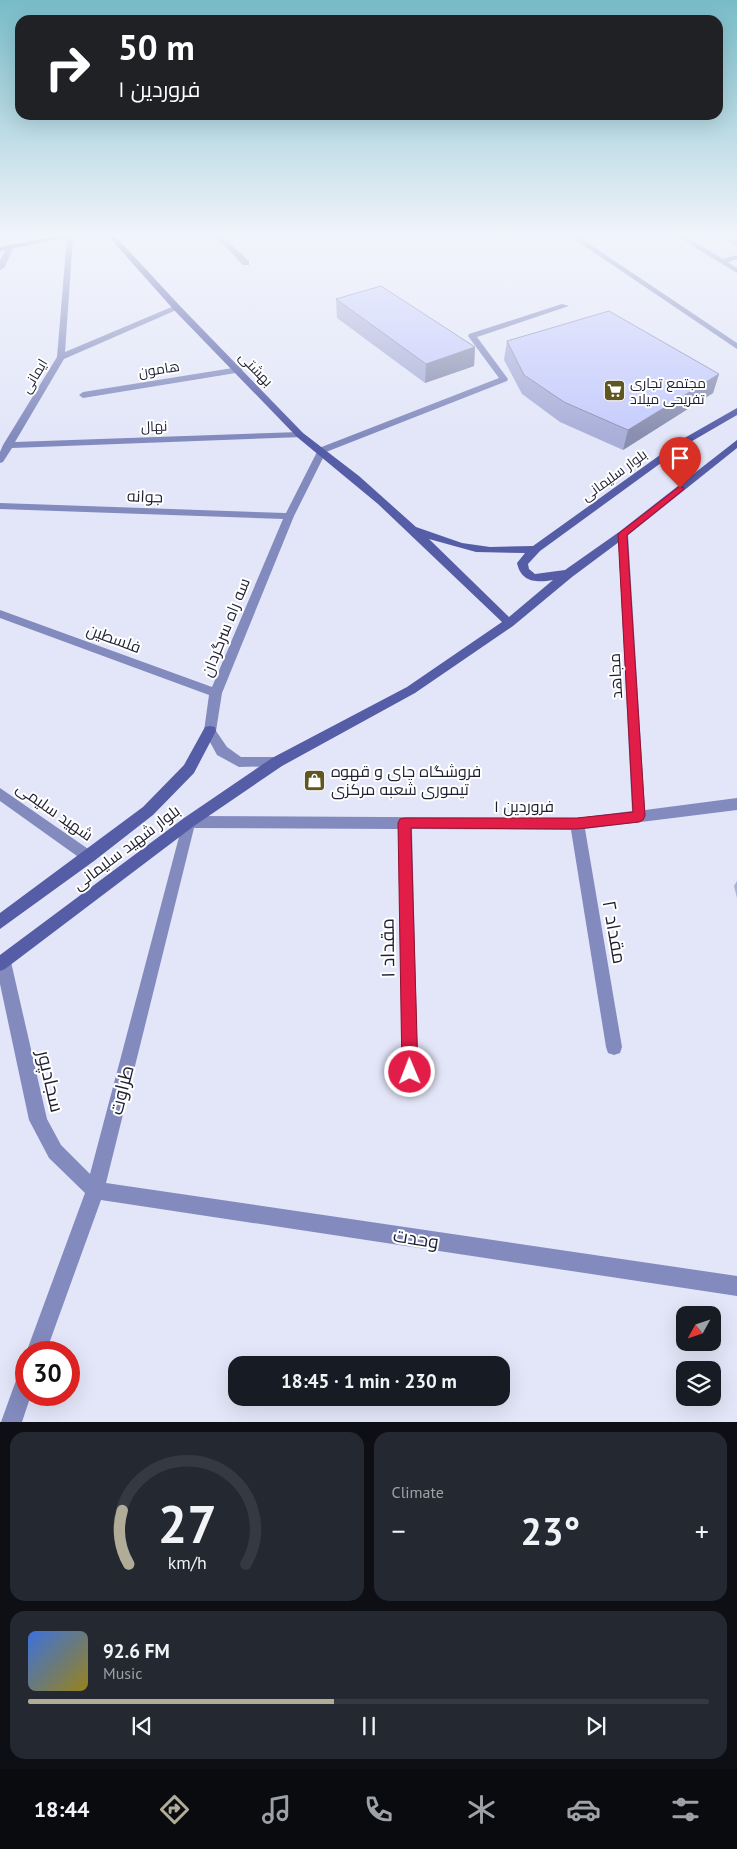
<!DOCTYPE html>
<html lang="en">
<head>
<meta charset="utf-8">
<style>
	body { margin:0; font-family:"PT Sans",Cairo,sans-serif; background:#242831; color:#f1f3f6; height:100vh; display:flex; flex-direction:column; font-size:19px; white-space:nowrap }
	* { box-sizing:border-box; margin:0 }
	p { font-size:16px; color:#9ea1a6 }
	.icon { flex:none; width:28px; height:28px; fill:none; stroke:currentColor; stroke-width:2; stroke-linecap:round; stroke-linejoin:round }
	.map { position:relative; height:1422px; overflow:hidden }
	.sheet { display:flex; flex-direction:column; gap:10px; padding:10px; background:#0d0f14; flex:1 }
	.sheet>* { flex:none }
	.hud { position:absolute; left:15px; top:15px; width:708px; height:105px; border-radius:15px; box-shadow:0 5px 20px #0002; background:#202124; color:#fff; overflow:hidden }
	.needle { width:32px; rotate:230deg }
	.fabs { position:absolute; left:676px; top:1306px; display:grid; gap:10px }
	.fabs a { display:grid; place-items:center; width:45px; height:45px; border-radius:10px; background:#171b24; box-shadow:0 5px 20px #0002; font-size:25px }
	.speed { position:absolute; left:15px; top:1341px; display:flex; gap:10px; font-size:25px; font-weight:700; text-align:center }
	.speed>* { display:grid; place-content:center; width:65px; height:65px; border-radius:50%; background:#171b24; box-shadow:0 5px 20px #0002; line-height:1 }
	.speed .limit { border:8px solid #d22; background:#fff; color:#111 }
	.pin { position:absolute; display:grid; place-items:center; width:42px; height:42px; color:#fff; margin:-51px -21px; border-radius:50% 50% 50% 0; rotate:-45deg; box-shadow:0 0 5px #0007 }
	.pin .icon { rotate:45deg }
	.me { position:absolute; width:55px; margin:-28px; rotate:359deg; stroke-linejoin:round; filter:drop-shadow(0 0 4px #0008) }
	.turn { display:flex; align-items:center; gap:18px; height:105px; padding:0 20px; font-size:22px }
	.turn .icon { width:65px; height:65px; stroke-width:2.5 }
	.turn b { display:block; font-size:35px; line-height:42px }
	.big { font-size:38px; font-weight:700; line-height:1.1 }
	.sheet .widget { flex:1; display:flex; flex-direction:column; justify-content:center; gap:8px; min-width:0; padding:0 18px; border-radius:15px; background:#242831 }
	.sheet .dial { align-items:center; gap:0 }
	.dial svg { height:130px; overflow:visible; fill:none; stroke:#363941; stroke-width:7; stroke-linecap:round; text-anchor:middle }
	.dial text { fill:#f1f3f6; stroke:none }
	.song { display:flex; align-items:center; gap:15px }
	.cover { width:60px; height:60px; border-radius:8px; background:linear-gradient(135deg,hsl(220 70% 55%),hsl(50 70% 35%)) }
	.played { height:5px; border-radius:2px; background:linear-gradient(90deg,#b0ac97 45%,#363941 45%) }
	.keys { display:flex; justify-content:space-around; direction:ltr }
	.heat { display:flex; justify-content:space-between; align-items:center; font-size:28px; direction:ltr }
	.sheet .tiles { flex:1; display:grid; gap:10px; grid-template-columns:1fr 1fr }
	.widget:last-child { grid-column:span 2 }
	.trip { position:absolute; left:228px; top:1356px; width:282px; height:50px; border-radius:15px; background:#171b24; box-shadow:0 5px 20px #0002; font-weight:700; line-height:50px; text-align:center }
	.menu { display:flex; height:80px; justify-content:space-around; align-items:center; background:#090b0e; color:#9ea1a6 }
	.menu .icon { width:35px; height:35px }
	.menu .current { color:#b0ac97 }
	.menu b { font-size:22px; color:#f1f3f6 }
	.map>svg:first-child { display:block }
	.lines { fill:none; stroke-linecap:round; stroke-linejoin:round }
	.street { fill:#838bbe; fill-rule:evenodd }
	.secondary { fill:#565da7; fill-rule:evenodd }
	.wall { fill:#a9afd9 }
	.shaded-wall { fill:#8a8fb0 }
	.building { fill:#c5ccfc; stroke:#8a8fb0 }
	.route { fill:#e11d48; stroke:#92132f }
	.labels { text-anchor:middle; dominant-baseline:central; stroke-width:4; stroke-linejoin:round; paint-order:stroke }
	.far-street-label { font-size:14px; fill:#1e2031; stroke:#fff }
	.far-poi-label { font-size:14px; fill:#1e2031; stroke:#fff; text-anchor:start }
	.street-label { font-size:16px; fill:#1e2031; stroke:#fff }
	.poi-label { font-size:16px; fill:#1e2031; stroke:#fff; text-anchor:start }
	.near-street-label { font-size:19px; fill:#1e2031; stroke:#fff }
</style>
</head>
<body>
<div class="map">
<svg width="737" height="1422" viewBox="0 0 737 1422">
	<rect width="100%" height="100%" fill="#e3e6f8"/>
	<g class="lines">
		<!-- street -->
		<g class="street">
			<polygon points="67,237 73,237 65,352 174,306 181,308 64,359 15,442 300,432 303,433 303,437 12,448 3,462 0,463 0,452 3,445 57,357"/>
			<polygon points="216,237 223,237 249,261 249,265 243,265"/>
			<polygon points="571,237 579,237 737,343 737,349"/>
			<polygon points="678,237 686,237 723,259 737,255 737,259 728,262 737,268 737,273"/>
			<polygon points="723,237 731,237 737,242 737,247"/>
			<polygon points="8,246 14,247 4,268 0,270 0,260"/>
			<polygon points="562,304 569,306 477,337 508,379 507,381 326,452 294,516 222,693 216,731 227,747 241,757 277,757 282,758 284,762 282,766 239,767 217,755 204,731 209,695 0,618 0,610 212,687 283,519 0,509 0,503 286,513 319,448 499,378 468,336 469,334"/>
			<polygon points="239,367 242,368 242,372 83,398 79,395 83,392"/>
			<polygon points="623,531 628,534 645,810 737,798 737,810 585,829 622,1047 620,1053 614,1055 608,1053 606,1047 571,830 412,829 418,1072 416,1078 410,1080 404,1078 402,1072 398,829 194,828 106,1183 737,1276 737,1296 101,1200 46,1352 26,1353 85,1193 49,1158 29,1120 0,984 0,956 3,955 8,957 11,962 47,1119 61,1145 90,1174 184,818 189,816 577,818 632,811 618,534"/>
			<polygon points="0,788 94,853 96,857 94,861 89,863 84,861 0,801"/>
			<polygon points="26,1369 26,1395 31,1395 22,1422 1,1422 19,1372"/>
		</g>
		<!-- secondary -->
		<g class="secondary">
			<polygon points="52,237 69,237 0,251 0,247"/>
			<path d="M109 237H116L180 306 303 433 359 476 416 527 462 543 490 547 533 546 681 440 737 408V415L687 444 540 551 528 564 529 569 535 574 565 570 619 532 737 440V448L627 536 572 577 513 626 415 693 282 766 194 826 5 969 0 971V955L184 818 272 758 407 687 502 622 378 504 297 437 174 310ZM429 539 476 552 525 553 517 563C521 582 536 583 553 580L509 617Z"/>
			<polygon points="210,726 215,727 216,731 194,773 153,815 94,861 0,929 0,913 143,807 184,765 205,727"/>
		</g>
	</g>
	<!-- wall -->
	<g class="wall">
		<polygon points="336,299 475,347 474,366 425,383 337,318"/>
		<polygon points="507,341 719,374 713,393 623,450 560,422 522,394 504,360"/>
		<polygon points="737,881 737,898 734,886"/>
	</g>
	<!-- shaded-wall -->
	<g class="shaded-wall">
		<polygon points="475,347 474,366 425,383 426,364"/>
		<polygon points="719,374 713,393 623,450 628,430"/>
	</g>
	<!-- building -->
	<g class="building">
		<polygon points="381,286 475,347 426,364 336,299"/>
		<polygon points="609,311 719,374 628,430 564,402 524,375 507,341"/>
	</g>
	<!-- sky -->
	<linearGradient id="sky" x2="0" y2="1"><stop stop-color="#78bcc8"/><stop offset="0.54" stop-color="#f2f4fc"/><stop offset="1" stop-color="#f2f4fc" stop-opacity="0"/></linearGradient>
	<rect width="737" height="436" fill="url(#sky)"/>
	<!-- route -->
	<polygon class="route" points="680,486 684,488 683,490 627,535 645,816 643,820 639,822 577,829 411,828 418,1072 415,1077 410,1079 405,1077 402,1072 398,823 400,819 405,818 577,818 633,812 618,534"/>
	<!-- icons -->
	<defs>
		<symbol id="supermarket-square" viewBox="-11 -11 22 22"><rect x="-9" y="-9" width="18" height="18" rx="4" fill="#605622" stroke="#fff"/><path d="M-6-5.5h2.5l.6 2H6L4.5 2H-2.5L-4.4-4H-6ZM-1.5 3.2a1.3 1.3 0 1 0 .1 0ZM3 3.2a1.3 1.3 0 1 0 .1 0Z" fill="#fff"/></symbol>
		<symbol id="shop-square" viewBox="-11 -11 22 22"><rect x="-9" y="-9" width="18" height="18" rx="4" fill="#605622" stroke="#fff"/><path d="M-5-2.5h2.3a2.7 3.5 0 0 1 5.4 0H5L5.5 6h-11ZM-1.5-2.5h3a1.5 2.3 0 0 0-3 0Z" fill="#fff"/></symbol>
	</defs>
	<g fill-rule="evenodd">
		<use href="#supermarket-square" x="602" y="378" width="25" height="25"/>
		<use href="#shop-square" x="302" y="768" width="25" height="25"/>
	</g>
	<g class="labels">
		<!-- far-street labels -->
		<g class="far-street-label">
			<text transform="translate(159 369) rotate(-9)">هامون</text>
			<text transform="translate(256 369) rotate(46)">بهشتی</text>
			<text transform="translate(34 376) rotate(-59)">ایمانی</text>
			<text transform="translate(154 426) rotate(-2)">نهال</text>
			<text transform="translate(614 475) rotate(-36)">بلوار سلیمانی</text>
		</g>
		<!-- far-poi labels -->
		<g class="far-poi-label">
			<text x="630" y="383">مجتمع تجاری<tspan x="630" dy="16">تفریحی میلاد</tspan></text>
		</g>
		<!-- street labels -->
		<g class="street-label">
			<text transform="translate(145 496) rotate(2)">جوانه</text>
			<text transform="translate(225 627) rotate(-68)">سه راه سرگردان</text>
			<text transform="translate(114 638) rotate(20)">فلسطین</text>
			<text transform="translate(615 676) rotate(-93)">مجاهد</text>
			<text x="524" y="806">فروردین ۱</text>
			<text transform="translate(55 811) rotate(35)">شهید سلیمی</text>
			<text transform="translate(126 847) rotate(-37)">بلوار شهید سلیمانی</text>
		</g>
		<!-- poi labels -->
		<g class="poi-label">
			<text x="331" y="771">فروشگاه چای و قهوه<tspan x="331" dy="18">تیموری شعبه مرکزی</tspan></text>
		</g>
		<!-- near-street labels -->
		<g class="near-street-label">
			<text transform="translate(615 932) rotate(80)">مقداد ۲</text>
			<text transform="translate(387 948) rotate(-91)">مقداد ۱</text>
			<text transform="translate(51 1081) rotate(77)">سجادپور</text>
			<text transform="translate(121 1090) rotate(-76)">طراوت</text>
			<text transform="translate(416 1238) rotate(9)">وحدت</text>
		</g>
	</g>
</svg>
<div class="fabs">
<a><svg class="needle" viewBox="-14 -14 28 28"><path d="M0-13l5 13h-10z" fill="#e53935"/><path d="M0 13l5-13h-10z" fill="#9ea1a6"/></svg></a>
<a><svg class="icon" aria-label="layers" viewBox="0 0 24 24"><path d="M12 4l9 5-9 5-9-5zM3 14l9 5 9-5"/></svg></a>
</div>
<div class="speed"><div class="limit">30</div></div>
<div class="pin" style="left:680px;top:488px;background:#d93025"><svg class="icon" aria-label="arrive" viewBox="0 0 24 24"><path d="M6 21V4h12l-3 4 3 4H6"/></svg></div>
<svg class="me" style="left:410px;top:1072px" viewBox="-20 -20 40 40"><circle r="17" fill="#e11d48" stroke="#fff" stroke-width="3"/><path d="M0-11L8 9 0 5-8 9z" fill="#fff"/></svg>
<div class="trip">18:45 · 1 min · 230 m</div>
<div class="hud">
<div class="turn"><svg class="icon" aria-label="right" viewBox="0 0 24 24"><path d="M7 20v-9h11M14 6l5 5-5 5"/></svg><div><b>50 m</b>فروردین ۱</div></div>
</div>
</div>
<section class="sheet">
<div class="tiles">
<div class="widget dial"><svg viewBox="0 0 100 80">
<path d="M14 69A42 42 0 1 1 86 69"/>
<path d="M14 69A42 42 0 0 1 10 36" stroke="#b0ac97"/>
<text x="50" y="56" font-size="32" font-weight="700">27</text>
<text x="50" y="72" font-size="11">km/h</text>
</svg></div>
<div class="widget"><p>Climate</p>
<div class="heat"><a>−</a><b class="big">23°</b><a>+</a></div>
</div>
<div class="widget">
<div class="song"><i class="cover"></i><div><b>92.6 FM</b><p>Music</p></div></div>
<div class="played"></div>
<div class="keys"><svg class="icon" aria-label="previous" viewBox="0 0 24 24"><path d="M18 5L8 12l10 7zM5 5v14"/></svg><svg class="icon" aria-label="pause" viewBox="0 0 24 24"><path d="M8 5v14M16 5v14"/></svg><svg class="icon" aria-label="next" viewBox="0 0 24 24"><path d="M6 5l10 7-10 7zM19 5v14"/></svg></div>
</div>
</div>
</section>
<nav class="menu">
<b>18:44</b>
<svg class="icon current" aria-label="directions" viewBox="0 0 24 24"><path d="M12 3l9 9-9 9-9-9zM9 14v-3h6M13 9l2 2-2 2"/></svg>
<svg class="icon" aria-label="music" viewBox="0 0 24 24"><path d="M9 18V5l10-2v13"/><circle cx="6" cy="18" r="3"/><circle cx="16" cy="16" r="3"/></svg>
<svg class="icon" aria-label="phone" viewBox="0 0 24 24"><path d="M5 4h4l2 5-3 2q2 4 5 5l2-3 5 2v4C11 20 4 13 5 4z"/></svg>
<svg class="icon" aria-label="climate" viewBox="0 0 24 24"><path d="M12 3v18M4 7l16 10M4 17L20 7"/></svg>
<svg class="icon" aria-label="car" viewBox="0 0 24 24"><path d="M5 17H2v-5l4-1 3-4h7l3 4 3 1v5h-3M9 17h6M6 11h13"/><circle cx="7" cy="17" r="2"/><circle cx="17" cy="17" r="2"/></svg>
<svg class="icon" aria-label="filters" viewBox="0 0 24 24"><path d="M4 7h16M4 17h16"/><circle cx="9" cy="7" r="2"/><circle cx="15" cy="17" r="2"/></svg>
</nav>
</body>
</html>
